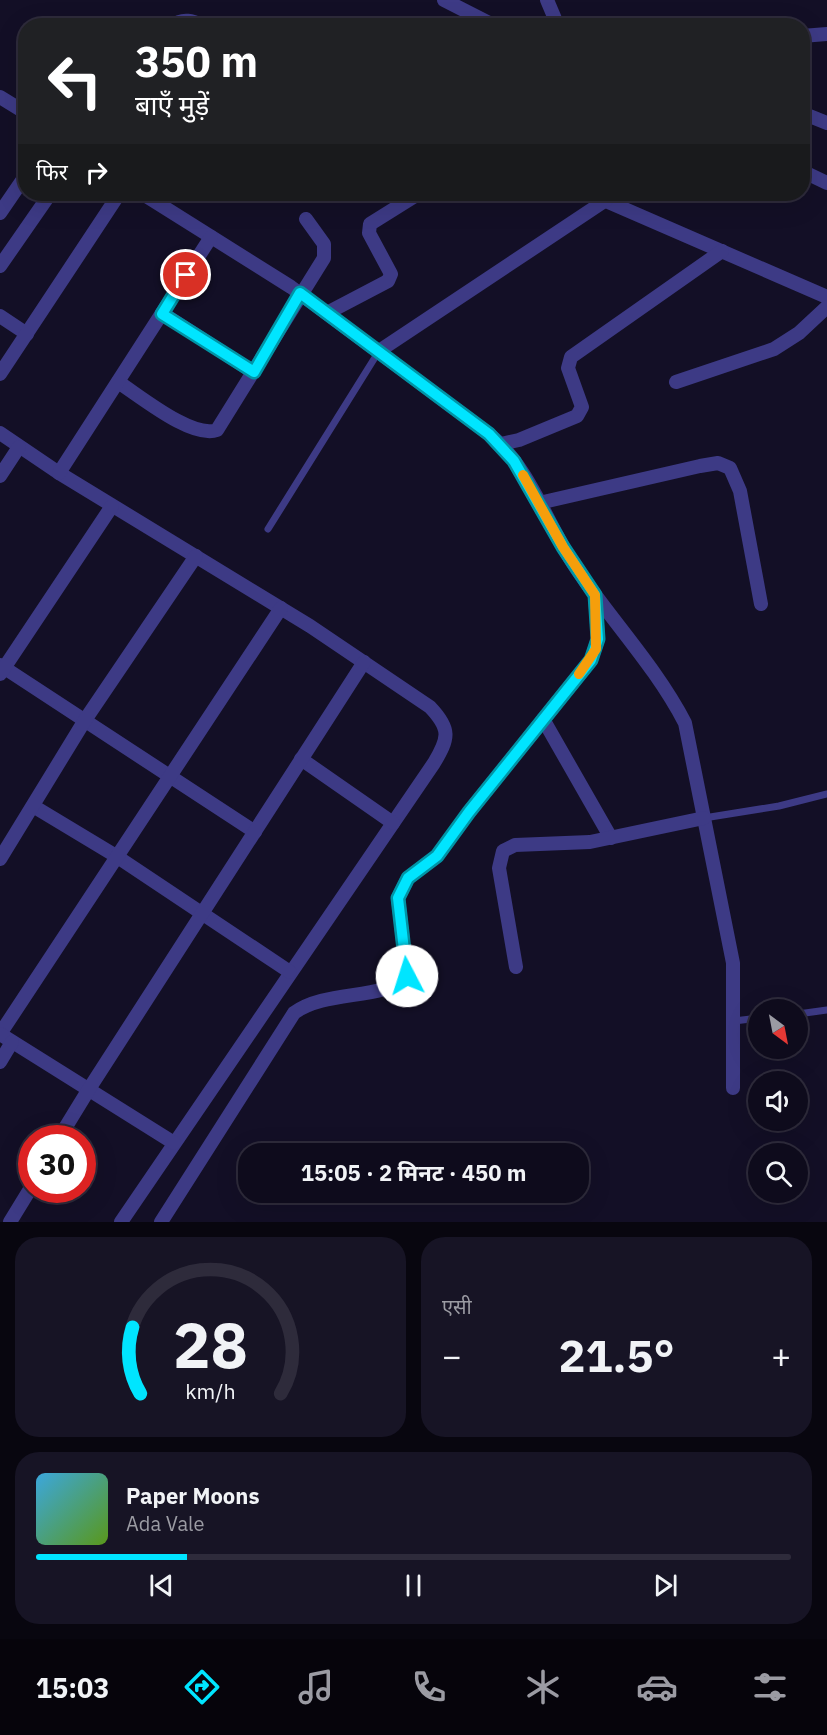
<!DOCTYPE html>
<html lang="hi">
<head>
<meta charset="utf-8">
<style>
	body { margin:0; font-family:"IBM Plex Sans","Noto Sans Devanagari",sans-serif; background:#171425; color:#f1f3f6; height:100vh; display:flex; flex-direction:column; font-size:22px; white-space:nowrap }
	* { box-sizing:border-box; margin:0 }
	p { font-size:20px; color:#9b9ba3 }
	.icon { flex:none; width:33px; height:33px; fill:none; stroke:currentColor; stroke-width:2; stroke-linecap:round; stroke-linejoin:round }
	.map { position:relative; height:1222px; overflow:hidden }
	.sheet { display:flex; flex-direction:column; gap:15px; padding:15px; background:#08060f; flex:1 }
	.sheet>* { flex:none }
	.top-card { position:absolute; left:18px; top:18px; width:792px; height:183px; border-radius:24px; box-shadow:0 6px 24px #0002,0 0 0 2px #2e2b3b; background:#202124; color:#fff; overflow:hidden }
	.needle { width:39px; rotate:148deg }
	.controls { position:absolute; left:748px; top:999px; display:grid; gap:12px }
	.controls a { display:grid; place-items:center; width:60px; height:60px; border-radius:50%; background:#0e0b1c; box-shadow:0 6px 24px #0002,0 0 0 2px #2e2b3b; font-size:30px }
	.speed { position:absolute; left:18px; top:1125px; display:flex; gap:12px; font-size:30px; font-weight:700; text-align:center }
	.speed>* { display:grid; place-content:center; width:78px; height:78px; border-radius:50%; background:#0e0b1c; box-shadow:0 6px 24px #0002,0 0 0 2px #2e2b3b; line-height:1 }
	.speed .limit { border:9px solid #d22; background:#fff; color:#111 }
	.pin { position:absolute; display:grid; place-items:center; width:51px; height:51px; color:#fff; margin:-26px; border:3px solid #fff; border-radius:50%; box-shadow:0 2px 6px #0007 }
	.me { position:absolute; width:66px; margin:-33px; rotate:355deg; stroke-linejoin:round; filter:drop-shadow(0 0 4px #0008) }
	.turn { display:flex; align-items:center; gap:21px; height:126px; padding:0 18px; font-size:27px }
	.turn .icon { width:78px; height:78px; stroke-width:2.5 }
	.turn b { display:block; font-size:42px; line-height:51px }
	.then { display:flex; align-items:center; height:57px; padding:0 18px; background:#0003; gap:12px; font-size:22px }
	.big { font-size:45px; font-weight:700; line-height:1.1 }
	.sheet .widget { flex:1; display:flex; flex-direction:column; justify-content:center; gap:9px; min-width:0; padding:0 21px; border-radius:24px; background:#171425 }
	.sheet .dial { align-items:center; gap:0 }
	.dial svg { height:156px; overflow:visible; fill:none; stroke:#2e2b3b; stroke-width:7; stroke-linecap:round; text-anchor:middle }
	.dial text { fill:#f1f3f6; stroke:none }
	.song { display:flex; align-items:center; gap:18px }
	.cover { width:72px; height:72px; border-radius:9px; background:linear-gradient(135deg,hsl(200 70% 55%),hsl(90 70% 35%)) }
	.played { height:6px; border-radius:3px; background:linear-gradient(90deg,#00e5ff 20%,#2e2b3b 20%) }
	.keys { display:flex; justify-content:space-around; direction:ltr }
	.heat { display:flex; justify-content:space-between; align-items:center; font-size:33px; direction:ltr }
	.sheet .tiles { flex:1; display:grid; gap:15px; grid-template-columns:1fr 1fr }
	.widget:last-child { grid-column:span 2 }
	.trip { position:absolute; left:238px; top:1143px; width:351px; height:60px; border-radius:24px; background:#0e0b1c; box-shadow:0 6px 24px #0002,0 0 0 2px #2e2b3b; font-weight:700; line-height:60px; text-align:center }
	.menu { display:flex; height:96px; justify-content:space-around; align-items:center; background:#06040b; color:#9b9ba3 }
	.menu .icon { width:42px; height:42px }
	.menu .selected { color:#00e5ff }
	.menu b { font-size:27px; color:#f1f3f6 }
	.map>svg:first-child { display:block }
	.lines { fill:none; stroke-linecap:round; stroke-linejoin:round }
	.service { stroke:#3d3a85; stroke-width:7 }
	.minor { stroke:#3d3a85; stroke-width:14 }
	.route-casing { stroke:#0095a6; stroke-width:15 }
	.route { stroke:#00e5ff; stroke-width:10 }
	.slow { stroke:#f59e0b; stroke-width:10 }
</style>
</head>
<body>
<div class="map">
<svg width="827" height="1222" viewBox="0 0 827 1222">
	<rect width="100%" height="100%" fill="#130f26"/>
	<g class="lines">
		<!-- service -->
		<g class="service">
			<polyline points="268,529 379,351"/>
			<polyline points="704,818 779,806 827,794"/>
			<polyline points="798,1014 827,1010"/>
			<polyline points="734,1021 759,1018"/>
		</g>
		<!-- minor -->
		<g class="minor">
			<polyline points="444,0 495,26"/>
			<polyline points="547,0 558,26"/>
			<path d="M172 26C183 17 193 21 204 26"/>
			<polyline points="802,36 827,34"/>
			<polyline points="0,97 26,113"/>
			<polyline points="802,113 827,123"/>
			<polyline points="802,171 827,183"/>
			<path d="M143 194 291 287 489 434C530 467 547 525 576 568 611 620 656 667 685 723L733 963V1088"/>
			<polyline points="590,194 827,297"/>
			<polyline points="0,213 26,175"/>
			<polyline points="0,266 50,194"/>
			<polyline points="162,313 253,372"/>
			<polyline points="327,313 388,281 391,274 369,233 370,224 418,194"/>
			<polyline points="0,316 27,334"/>
			<polyline points="379,351 606,200"/>
			<polyline points="0,374 119,194"/>
			<path d="M118 382C140 396 192 439 217 430L324 258V244L306 219"/>
			<polyline points="676,382 774,349 799,333 827,307"/>
			<path d="M0 433 59 473 310 626 430 707C451 729 449 738 434 763L121 1222"/>
			<polyline points="501,444 519,440 577,416 582,407 568,368 571,357 722,251"/>
			<polyline points="59,473 211,237"/>
			<polyline points="0,476 19,447"/>
			<polyline points="539,503 700,466 718,463 730,468 740,491 761,604"/>
			<polyline points="0,665 255,832"/>
			<polyline points="0,674 112,506"/>
			<polyline points="543,719 611,838"/>
			<polyline points="301,759 393,823"/>
			<polyline points="33,806 116,856 290,972"/>
			<polyline points="0,859 85,720 196,556"/>
			<polyline points="516,967 499,868 503,851 515,845 590,842 704,818"/>
			<polyline points="0,1034 281,608"/>
			<polyline points="0,1034 174,1143"/>
			<polyline points="0,1062 12,1042"/>
			<polyline points="59,1138 89,1089 364,662"/>
			<polyline points="10,1222 32,1186"/>
			<path d="M161 1222 294 1013C327 989 384 1001 407 976L398 898 408 878 437 856 469 812 591 660 598 639 595 595"/>
		</g>
	</g>
	<g class="lines">
		<defs>
			<polyline id="route" points="186,275 162,314 254,372 300,293 489,434 514,461 563,547 595,595 598,639 591,660 469,812 437,856 408,878 398,898 407,976"/>
		</defs>
		<!-- route casing -->
		<use href="#route" class="route-casing"/>
		<!-- route -->
		<use href="#route" class="route"/>
		<!-- slow -->
		<polyline class="slow" points="523,475 563,547 595,595 596,649 579,674"/>
	</g>
</svg>
<div class="controls">
<a><svg class="needle" viewBox="-14 -14 28 28"><path d="M0-13l5 13h-10z" fill="#e53935"/><path d="M0 13l5-13h-10z" fill="#9b9ba3"/></svg></a>
<a><svg class="icon" aria-label="sound" viewBox="0 0 24 24"><path d="M4 9h4l5-4v14l-5-4H4zM17 9q2 3 0 6"/></svg></a>
<a><svg class="icon" aria-label="search" viewBox="0 0 24 24"><circle cx="10" cy="10" r="6"/><path d="M15 15l6 6"/></svg></a>
</div>
<div class="speed"><div class="limit">30</div></div>
<div class="pin" style="left:186px;top:275px;background:#d93025"><svg class="icon" aria-label="arrive" viewBox="0 0 24 24"><path d="M6 21V4h12l-3 4 3 4H6"/></svg></div>
<svg class="me" style="left:407px;top:976px" viewBox="-20 -20 40 40"><circle r="19" fill="#fff"/><path d="M0-13L10 11 0 6-10 11z" fill="#00e5ff"/></svg>
<div class="trip">15:05 · 2 मिनट · 450 m</div>
<div class="top-card">
<div class="turn"><svg class="icon" aria-label="left" viewBox="0 0 24 24"><path d="M17 20v-9H6M10 6l-5 5 5 5"/></svg><div><b>350 m</b>बाएँ मुड़ें</div></div>
<div class="then">फिर<svg class="icon" aria-label="right" viewBox="0 0 24 24"><path d="M7 20v-9h11M14 6l5 5-5 5"/></svg></div>
</div>
</div>
<section class="sheet">
<div class="tiles">
<div class="widget dial"><svg viewBox="0 0 100 80">
<path d="M14 69A42 42 0 1 1 86 69"/>
<path d="M14 69A42 42 0 0 1 10 35" stroke="#00e5ff"/>
<text x="50" y="56" font-size="32" font-weight="700">28</text>
<text x="50" y="72" font-size="11">km/h</text>
</svg></div>
<div class="widget"><p>एसी</p>
<div class="heat"><a>−</a><b class="big">21.5°</b><a>+</a></div>
</div>
<div class="widget">
<div class="song"><i class="cover"></i><div><b>Paper Moons</b><p>Ada Vale</p></div></div>
<div class="played"></div>
<div class="keys"><svg class="icon" aria-label="previous" viewBox="0 0 24 24"><path d="M18 5L8 12l10 7zM5 5v14"/></svg><svg class="icon" aria-label="pause" viewBox="0 0 24 24"><path d="M8 5v14M16 5v14"/></svg><svg class="icon" aria-label="next" viewBox="0 0 24 24"><path d="M6 5l10 7-10 7zM19 5v14"/></svg></div>
</div>
</div>
</section>
<nav class="menu">
<b>15:03</b>
<svg class="icon selected" aria-label="directions" viewBox="0 0 24 24"><path d="M12 3l9 9-9 9-9-9zM9 14v-3h6M13 9l2 2-2 2"/></svg>
<svg class="icon" aria-label="music" viewBox="0 0 24 24"><path d="M9 18V5l10-2v13"/><circle cx="6" cy="18" r="3"/><circle cx="16" cy="16" r="3"/></svg>
<svg class="icon" aria-label="phone" viewBox="0 0 24 24"><path d="M5 4h4l2 5-3 2q2 4 5 5l2-3 5 2v4C11 20 4 13 5 4z"/></svg>
<svg class="icon" aria-label="climate" viewBox="0 0 24 24"><path d="M12 3v18M4 7l16 10M4 17L20 7"/></svg>
<svg class="icon" aria-label="car" viewBox="0 0 24 24"><path d="M5 17H2v-5l4-1 3-4h7l3 4 3 1v5h-3M9 17h6M6 11h13"/><circle cx="7" cy="17" r="2"/><circle cx="17" cy="17" r="2"/></svg>
<svg class="icon" aria-label="filters" viewBox="0 0 24 24"><path d="M4 7h16M4 17h16"/><circle cx="9" cy="7" r="2"/><circle cx="15" cy="17" r="2"/></svg>
</nav>
</body>
</html>
